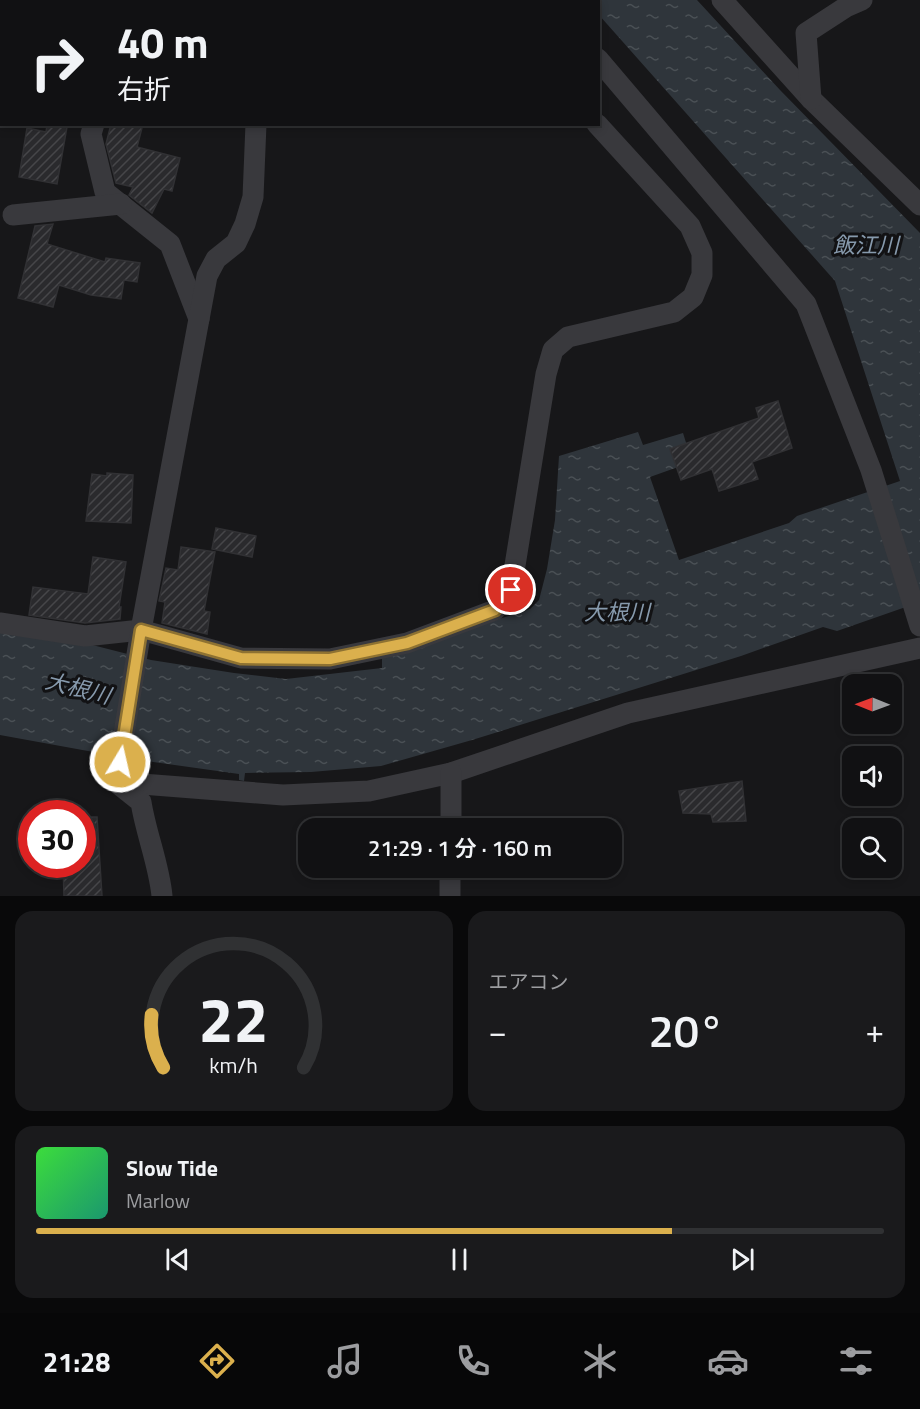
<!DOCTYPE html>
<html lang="ja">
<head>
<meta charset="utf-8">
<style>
	body { margin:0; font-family:"Titillium Web","Noto Sans JP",sans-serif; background:#1a1a1c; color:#f1f3f6; height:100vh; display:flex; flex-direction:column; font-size:22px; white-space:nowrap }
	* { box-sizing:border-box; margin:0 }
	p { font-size:20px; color:#9c9da0 }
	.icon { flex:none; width:33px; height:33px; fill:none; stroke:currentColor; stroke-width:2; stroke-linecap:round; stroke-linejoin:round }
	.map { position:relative; height:896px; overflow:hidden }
	.drawer { display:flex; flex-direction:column; gap:15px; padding:15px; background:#09090a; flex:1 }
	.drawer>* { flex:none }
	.top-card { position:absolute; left:0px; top:0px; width:600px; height:126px; box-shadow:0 3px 9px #0003,0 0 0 2px #303133; background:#111113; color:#f1f3f6; overflow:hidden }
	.needle { width:39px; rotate:271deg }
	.controls { position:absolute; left:842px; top:674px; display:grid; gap:12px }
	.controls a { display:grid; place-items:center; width:60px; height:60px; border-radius:12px; background:#111113; box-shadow:0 3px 9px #0003,0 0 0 2px #303133; font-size:30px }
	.speed { position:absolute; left:18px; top:800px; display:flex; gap:12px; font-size:30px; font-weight:700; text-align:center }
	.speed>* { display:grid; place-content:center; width:78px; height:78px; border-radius:50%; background:#111113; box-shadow:0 3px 9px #0003,0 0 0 2px #303133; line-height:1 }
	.speed .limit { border:9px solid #d22; background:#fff; color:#111 }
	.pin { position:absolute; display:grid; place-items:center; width:51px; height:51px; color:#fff; margin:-26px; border:3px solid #fff; border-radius:50%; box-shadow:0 2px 6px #0007 }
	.me { position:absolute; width:66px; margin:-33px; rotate:9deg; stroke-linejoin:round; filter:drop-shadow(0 0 4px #0008) }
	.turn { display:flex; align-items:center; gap:21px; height:126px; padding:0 18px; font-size:27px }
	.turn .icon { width:78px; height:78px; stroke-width:2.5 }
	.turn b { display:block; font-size:42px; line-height:51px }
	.big { font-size:45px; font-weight:600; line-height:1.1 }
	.drawer .widget { flex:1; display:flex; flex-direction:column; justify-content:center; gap:9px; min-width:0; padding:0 21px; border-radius:18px; background:#1a1a1c }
	.drawer .dial { align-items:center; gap:0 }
	.dial svg { height:156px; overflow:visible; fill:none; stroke:#303133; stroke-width:7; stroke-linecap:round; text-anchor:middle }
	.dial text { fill:#f1f3f6; stroke:none }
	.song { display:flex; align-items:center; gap:18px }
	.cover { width:72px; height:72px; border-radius:9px; background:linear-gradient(135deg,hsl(120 70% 55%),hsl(160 70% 35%)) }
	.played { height:6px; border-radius:3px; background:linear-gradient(90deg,#dbb04d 75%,#303133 75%) }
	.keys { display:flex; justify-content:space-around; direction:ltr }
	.heat { display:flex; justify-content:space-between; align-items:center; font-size:33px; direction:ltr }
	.drawer .tiles { flex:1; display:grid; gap:15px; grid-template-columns:1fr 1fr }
	.widget:last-child { grid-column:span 2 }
	.trip { position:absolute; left:298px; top:818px; width:324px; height:60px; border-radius:18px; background:#111113; box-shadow:0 3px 9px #0003,0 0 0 2px #303133; font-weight:600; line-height:60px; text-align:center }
	.menu { display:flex; height:96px; justify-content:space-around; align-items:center; background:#070708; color:#9c9da0 }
	.menu .icon { width:42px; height:42px }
	.menu .on { color:#dbb04d }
	.menu b { font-size:27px; color:#f1f3f6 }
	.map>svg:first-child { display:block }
	.water { fill:url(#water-ripples) }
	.building { fill:url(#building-hatch); stroke:#313134; stroke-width:1.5 }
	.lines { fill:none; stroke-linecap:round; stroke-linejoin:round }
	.street { stroke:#39393d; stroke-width:21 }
	.route-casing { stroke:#8e7232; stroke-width:15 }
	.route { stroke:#dbb04d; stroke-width:10 }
	.labels { text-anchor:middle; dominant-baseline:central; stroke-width:6; stroke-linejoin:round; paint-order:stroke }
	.water-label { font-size:22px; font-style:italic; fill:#879aad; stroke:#121214 }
</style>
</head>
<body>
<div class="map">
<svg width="920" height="896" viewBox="0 0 920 896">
	<defs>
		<pattern id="water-ripples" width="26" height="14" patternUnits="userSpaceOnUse" patternTransform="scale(1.5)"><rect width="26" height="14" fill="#2f353b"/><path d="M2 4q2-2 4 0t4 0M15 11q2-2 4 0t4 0" fill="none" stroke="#4a5055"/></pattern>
		<pattern id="building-hatch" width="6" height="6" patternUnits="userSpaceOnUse" patternTransform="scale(1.5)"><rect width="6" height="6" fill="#2a2a2d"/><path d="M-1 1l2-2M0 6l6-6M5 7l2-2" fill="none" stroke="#464649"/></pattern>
	</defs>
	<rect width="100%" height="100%" fill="#171719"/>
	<!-- water -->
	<polygon class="water" points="585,0 697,0 780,90 920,233 920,602 837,631 823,627 741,656 472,740 381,766 311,772 245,773 244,781 239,780 239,774 132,759 0,735 0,623 18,626 151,660 234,673 286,679 382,668 382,657 530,609 539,600 547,569 555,520 559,456 638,432 643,445 683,433 692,462 650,477 679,560 789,523 797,516 900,481 835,281 599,15 598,2"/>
	<!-- building -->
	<g class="building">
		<polygon points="111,124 143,124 137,147 180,158 172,191 164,189 152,213 129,195 133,187 116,183 106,144"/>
		<polygon points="47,125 67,127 57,184 19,177 27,128 46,132"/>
		<polygon points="53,224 47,244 105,262 106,258 140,263 137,282 124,280 121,299 91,295 59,285 53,307 18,298 35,226"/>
		<polygon points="778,401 792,448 752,462 758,479 719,491 712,469 681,480 670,449 759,418 756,408"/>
		<polygon points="107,473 133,475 131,523 86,521 92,474 107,476"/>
		<polygon points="216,528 256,536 252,557 212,549"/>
		<polygon points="181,547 215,552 204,611 210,612 207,634 162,623 165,602 159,601 166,568 178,570"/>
		<polygon points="93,557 126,562 119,607 121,607 120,619 85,623 29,615 33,587 88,594"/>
		<polygon points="742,781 746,821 713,822 711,814 683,813 679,791"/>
		<polygon points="82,817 97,817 102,896 64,896 63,864 82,864"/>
	</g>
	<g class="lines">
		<!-- street -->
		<g class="street">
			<polyline points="271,0 284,2"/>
			<polyline points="549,0 550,2"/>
			<polyline points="722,0 811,99 920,205"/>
			<polyline points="126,2 126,0"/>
			<polyline points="598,59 806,304 871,470 920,626"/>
			<polyline points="811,99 806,33 846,7 862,0"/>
			<polyline points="94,124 91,134 105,192 170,244 199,319"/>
			<polyline points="13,215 121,204"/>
			<polyline points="0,623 85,636 141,630 241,658 330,659 407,643 495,610 511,590 546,374 553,350 568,337 674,312 693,297 702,275 702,253 690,226 597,124"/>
			<polyline points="116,782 283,795 369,791 451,773 628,713 920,648"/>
			<polyline points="116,782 141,630 207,276 216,259 236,243 245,224 253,197 256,124"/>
			<path d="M116 782 141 802C146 834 159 864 162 896"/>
			<polyline points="451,828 451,773"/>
			<polyline points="450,896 450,867"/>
		</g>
	</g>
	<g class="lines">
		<defs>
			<polyline id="route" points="120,762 141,630 241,658 330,659 407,643 495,610 511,590"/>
		</defs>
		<!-- route casing -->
		<use href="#route" class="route-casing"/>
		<!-- route -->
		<use href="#route" class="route"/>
	</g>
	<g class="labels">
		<!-- water labels -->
		<g class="water-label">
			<text x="866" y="245">飯江川</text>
			<text x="617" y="612">大根川</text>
			<text transform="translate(78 688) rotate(14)">大根川</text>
		</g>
	</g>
</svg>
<div class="controls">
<a><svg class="needle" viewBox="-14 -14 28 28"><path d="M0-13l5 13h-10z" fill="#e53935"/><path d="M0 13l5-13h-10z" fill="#9c9da0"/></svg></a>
<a><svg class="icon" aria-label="sound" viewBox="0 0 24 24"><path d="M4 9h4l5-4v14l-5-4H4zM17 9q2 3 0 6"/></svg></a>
<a><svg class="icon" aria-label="search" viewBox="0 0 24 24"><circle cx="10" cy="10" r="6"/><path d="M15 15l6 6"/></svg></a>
</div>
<div class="speed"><div class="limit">30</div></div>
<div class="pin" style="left:511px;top:590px;background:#d93025"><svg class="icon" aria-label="arrive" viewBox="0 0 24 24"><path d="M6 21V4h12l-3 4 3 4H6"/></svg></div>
<svg class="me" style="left:120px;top:762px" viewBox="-20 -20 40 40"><circle r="17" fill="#dbb04d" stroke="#fff" stroke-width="3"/><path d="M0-11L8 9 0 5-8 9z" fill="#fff"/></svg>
<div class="trip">21:29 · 1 分 · 160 m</div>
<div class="top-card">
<div class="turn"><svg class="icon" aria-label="right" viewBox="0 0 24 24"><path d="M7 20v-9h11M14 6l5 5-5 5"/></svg><div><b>40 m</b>右折</div></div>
</div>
</div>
<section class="drawer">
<div class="tiles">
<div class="widget dial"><svg viewBox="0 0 100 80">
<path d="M14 69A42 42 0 1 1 86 69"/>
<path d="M14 69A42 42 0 0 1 8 42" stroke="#dbb04d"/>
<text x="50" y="56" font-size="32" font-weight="700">22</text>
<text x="50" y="72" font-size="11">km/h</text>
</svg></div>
<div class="widget"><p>エアコン</p>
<div class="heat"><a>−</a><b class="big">20°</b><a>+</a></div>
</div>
<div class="widget">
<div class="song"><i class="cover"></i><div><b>Slow Tide</b><p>Marlow</p></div></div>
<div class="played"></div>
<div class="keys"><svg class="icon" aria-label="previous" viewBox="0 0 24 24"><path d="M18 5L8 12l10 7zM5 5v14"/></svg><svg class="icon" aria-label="pause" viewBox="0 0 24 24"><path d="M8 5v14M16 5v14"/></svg><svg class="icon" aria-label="next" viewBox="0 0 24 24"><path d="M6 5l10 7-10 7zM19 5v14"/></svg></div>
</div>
</div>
</section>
<nav class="menu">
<b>21:28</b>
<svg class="icon on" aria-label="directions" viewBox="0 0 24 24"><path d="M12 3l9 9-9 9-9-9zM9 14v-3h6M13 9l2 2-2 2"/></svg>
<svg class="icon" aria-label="music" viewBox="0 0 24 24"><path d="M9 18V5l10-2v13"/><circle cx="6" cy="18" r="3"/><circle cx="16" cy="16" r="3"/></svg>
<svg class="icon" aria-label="phone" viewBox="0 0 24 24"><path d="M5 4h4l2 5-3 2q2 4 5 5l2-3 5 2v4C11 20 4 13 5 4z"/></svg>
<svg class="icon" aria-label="climate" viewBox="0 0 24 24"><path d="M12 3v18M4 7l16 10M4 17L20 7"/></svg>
<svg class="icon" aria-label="car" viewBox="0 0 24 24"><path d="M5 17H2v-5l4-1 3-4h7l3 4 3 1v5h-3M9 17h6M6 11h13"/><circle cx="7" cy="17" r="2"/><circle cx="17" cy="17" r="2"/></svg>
<svg class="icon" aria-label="filters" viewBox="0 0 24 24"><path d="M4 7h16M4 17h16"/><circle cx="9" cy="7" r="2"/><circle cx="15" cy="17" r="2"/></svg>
</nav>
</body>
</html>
